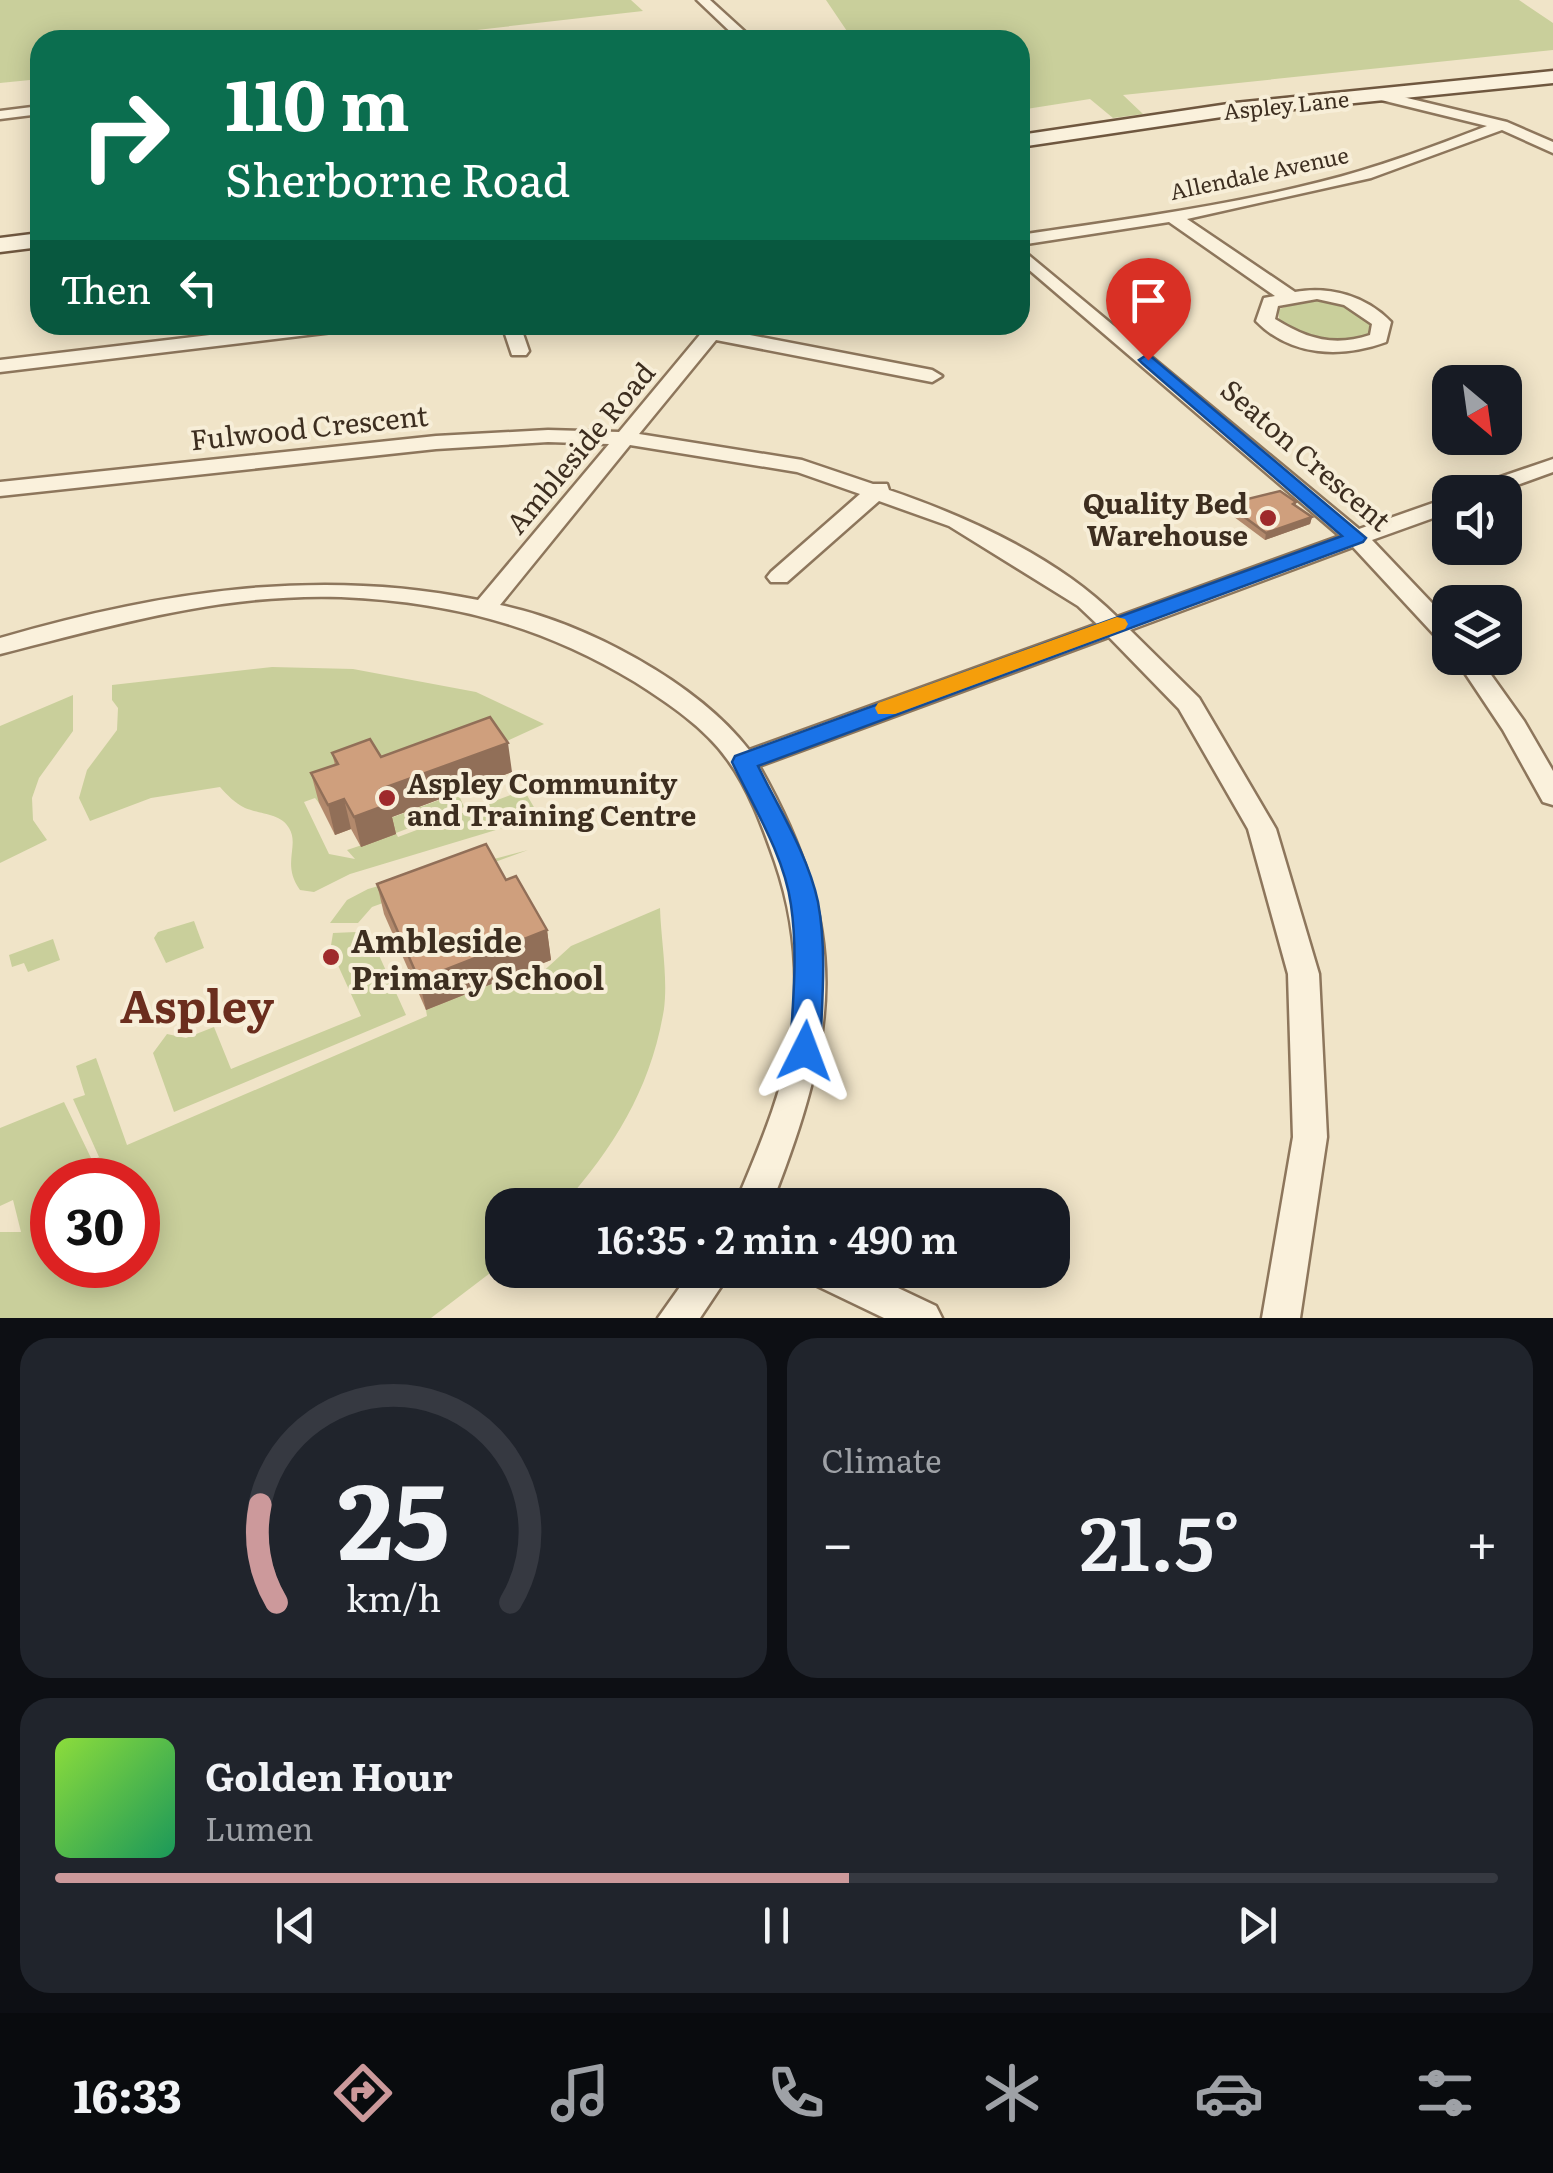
<!DOCTYPE html>
<html lang="en">
<head>
<meta charset="utf-8">
<style>
	body { margin:0; font-family:Literata,serif; background:#20242c; color:#f1f3f6; height:100vh; display:flex; flex-direction:column; font-size:38px; white-space:nowrap }
	* { box-sizing:border-box; margin:0 }
	p { font-size:32px; color:#9ea1a6 }
	.icon { flex:none; width:55px; height:55px; fill:none; stroke:currentColor; stroke-width:2; stroke-linecap:round; stroke-linejoin:round }
	.map { position:relative; height:1318px; overflow:hidden }
	.details { display:flex; flex-direction:column; gap:20px; padding:20px; background:#0d0f14; flex:1 }
	.details>* { flex:none }
	.top-card { position:absolute; left:30px; top:30px; width:1000px; height:305px; border-radius:30px; box-shadow:0 5px 25px #0003; background:#0b6e4f; color:#fff; overflow:hidden }
	.needle { width:65px; rotate:151deg }
	.fabs { position:absolute; left:1432px; top:365px; display:grid; gap:20px }
	.fabs a { display:grid; place-items:center; width:90px; height:90px; border-radius:20px; background:#171b24; box-shadow:0 5px 25px #0003; font-size:50px }
	.speed { position:absolute; left:30px; top:1158px; display:flex; gap:20px; font-size:50px; font-weight:700; text-align:center }
	.speed>* { display:grid; place-content:center; width:130px; height:130px; border-radius:50%; background:#171b24; box-shadow:0 5px 25px #0003; line-height:1 }
	.speed .limit { border:15px solid #d22; background:#fff; color:#111 }
	.pin { position:absolute; display:grid; place-items:center; width:85px; height:85px; color:#fff; margin:-102px -42px; border-radius:50% 50% 50% 0; rotate:-45deg; box-shadow:0 0 10px #0007 }
	.pin .icon { rotate:45deg }
	.me { position:absolute; width:110px; margin:-55px; rotate:3deg; stroke-linejoin:round; filter:drop-shadow(0 0 8px #0008) }
	.turn { display:flex; align-items:center; gap:35px; height:210px; padding:0 30px; font-size:45px }
	.turn .icon { width:130px; height:130px; stroke-width:2.5 }
	.turn b { display:block; font-size:70px; line-height:85px }
	.then { display:flex; align-items:center; height:95px; padding:0 30px; background:#0003; gap:20px; font-size:38px }
	.big { font-size:75px; font-weight:600; line-height:1.1 }
	.details .widget { flex:1; display:flex; flex-direction:column; justify-content:center; gap:15px; min-width:0; padding:0 35px; border-radius:30px; background:#20242c }
	.details .dial { align-items:center; gap:0 }
	.dial svg { height:260px; overflow:visible; fill:none; stroke:#363941; stroke-width:7; stroke-linecap:round; text-anchor:middle }
	.dial text { fill:#f1f3f6; stroke:none }
	.song { display:flex; align-items:center; gap:30px }
	.cover { width:120px; height:120px; border-radius:15px; background:linear-gradient(135deg,hsl(90 70% 55%),hsl(150 70% 35%)) }
	.played { height:10px; border-radius:5px; background:linear-gradient(90deg,#cc999b 55%,#363941 55%) }
	.keys { display:flex; justify-content:space-around; direction:ltr }
	.heat { display:flex; justify-content:space-between; align-items:center; font-size:55px; direction:ltr }
	.details .tiles { flex:1; display:grid; gap:20px; grid-template-columns:1fr 1fr }
	.widget:last-child { grid-column:span 2 }
	.trip { position:absolute; left:485px; top:1188px; width:585px; height:100px; border-radius:30px; background:#171b24; box-shadow:0 5px 25px #0003; font-weight:600; line-height:100px; text-align:center }
	.tabs { display:flex; height:160px; justify-content:space-around; align-items:center; background:#090b0e; color:#9ea1a6 }
	.tabs .icon { width:70px; height:70px }
	.tabs .active { color:#cc999b }
	.tabs b { font-size:45px; color:#f1f3f6 }
	.map>svg:first-child { display:block }
	.green { fill:#c9cf9b; fill-rule:evenodd }
	.lines { fill:none; stroke-linecap:round; stroke-linejoin:round }
	.street-casing { stroke:#8d765c; stroke-width:5 }
	.secondary-casing { stroke:#6f573f; stroke-width:5 }
	.street { fill:#faf1dc; fill-rule:evenodd }
	.secondary { fill:#faf1dc; fill-rule:evenodd }
	.wall { fill:#b2896c }
	.shaded-wall { fill:#916f58 }
	.building { fill:#cf9f7d; stroke:#916f58; stroke-width:2.5 }
	.route { fill:#1a73e8; stroke:#114b97; stroke-width:2.5 }
	.slow { fill:#f59e0b }
	.poi-dot { fill:#9e2a2b; stroke:#f7eed8; stroke-width:4 }
	.labels { text-anchor:middle; dominant-baseline:central; stroke-width:8; stroke-linejoin:round; paint-order:stroke }
	.far-street-label { font-size:22px; fill:#3d2e20; stroke:#f7eed8 }
	.street-label { font-size:28px; fill:#3d2e20; stroke:#f7eed8 }
	.poi-label { font-size:28px; font-weight:bold; fill:#3d2e20; stroke:#f7eed8; text-anchor:end }
	.near-poi-label { font-size:32px; font-weight:bold; fill:#3d2e20; stroke:#f7eed8; text-anchor:start }
	.near-district-label { font-size:45px; font-weight:bold; fill:#6b2e1e; stroke:#f7eed8 }
</style>
</head>
<body>
<div class="map">
<svg width="1553" height="1318" viewBox="0 0 1553 1318">
	<rect width="100%" height="100%" fill="#f0e4c8"/>
	<!-- green -->
	<g class="green">
		<polygon points="0,0 631,0 643,11 388,40 40,40 40,79 0,83"/>
		<polygon points="826,0 1519,0 1553,23 1553,50 1123,95 1143,114 1113,118 1090,99 1020,110 1020,40 853,40"/>
		<path d="M1312 299 1354 308 1370 321 1368 334C1338 352 1307 337 1279 323V309Z"/>
		<path d="M272 667 353 669 476 692 544 724 494 747 319 803 315 798 304 802 329 854 355 859 347 850 395 834 388 819 458 793 464 807 396 833 398 837 524 790 535 809 536 818 350 874 314 892 300 890C281 864 300 846 289 828 281 813 259 814 245 808 235 803 227 795 220 787L151 798 90 821 79 798 87 770 117 730 118 708 112 700V685Z"/>
		<polygon points="73,695 73,731 39,778 32,798 33,820 47,840 0,863 0,726"/>
		<polygon points="528,850 372,907 358,923 330,923 347,900 368,889 492,854 494,859"/>
		<path d="M660 908C661 940 668 977 664 1009 651 1088 615 1146 563 1205H502V1264L431 1318H0V1232H21L13 1200 0 1206V1128L64 1102 92 1160 99 1157 73 1099 85 1095 76 1066 96 1058 127 1145 427 1016 426 1010 530 968 538 976 571 946ZM52 1180H138V1265H52Z"/>
		<polygon points="194,921 204,948 166,963 154,938 158,932"/>
		<polygon points="356,932 360,939 373,942 406,1015 174,1112 153,1053 167,1034 186,1038 214,1027 231,1069 361,1016 336,961 328,964 333,933"/>
		<polygon points="53,939 60,960 28,972 24,963 12,967 9,955"/>
	</g>
	<g class="lines">
		<defs>
			<g id="street">
				<polygon points="697,0 710,0 754,40 739,40"/>
				<path d="M1378 91 1507 122 1553 142V153L1502 130 1371 178 1187 219 1295 292C1330 286 1366 296 1391 322L1386 342C1342 358 1291 357 1256 321L1264 298 1275 296 1169 222 1020 245V235C1121 220 1222 207 1320 182 1377 168 1432 147 1487 126L1373 98 1371 95ZM1317 299 1344 305 1372 324 1370 335C1334 347 1307 339 1275 319L1278 306Z"/>
				<polygon points="40,106 40,114 0,119 0,111"/>
				<path d="M1020 248 1359 529 1450 497V512L1372 540 1450 622V645L1441 642 1353 547 1130 630 1199 698 1276 829 1319 974 1327 1137 1300 1318H1262L1293 1137 1288 974 1248 829 1179 709 1109 637 759 766C853 932 838 1035 771 1205H735C759 1147 785 1089 793 1026 799 971 793 914 775 862 763 828 749 788 727 759 704 727 668 703 635 682 541 625 451 602 341 597 223 593 113 625 0 654V638C157 592 316 567 478 600L609 444 548 442 436 449 0 496V482L436 436 548 430 619 432 708 325H727L724 330 932 370 942 376 932 382 716 340 639 434 802 460 873 484H887L889 490C968 517 1058 558 1117 617L1340 536 1020 262ZM630 445 797 472 860 494 771 572 767 577 771 582H787L879 501 949 526 1078 606 1097 624 749 750C697 682 583 622 500 605Z"/>
				<polygon points="294,325 350,325 341,331 0,372 0,360"/>
				<polygon points="502,325 520,325 529,351 526,355 512,355"/>
				<polygon points="1553,459 1553,472 1498,492 1468,492 1471,487"/>
				<polygon points="1455,658 1479,658 1524,721 1553,771 1553,805 1543,802 1503,730"/>
				<polygon points="692,1270 732,1270 700,1318 658,1318"/>
				<polygon points="804,1270 860,1270 936,1306 942,1318 884,1318 809,1282"/>
			</g>
			<g id="secondary">
				<polygon points="1553,71 1553,83 1235,115 1020,147 1020,135 1235,103"/>
				<polygon points="40,233 40,247 0,252 0,238"/>
			</g>
		</defs>
		<!-- street casing -->
		<use href="#street" class="street-casing"/>
		<!-- secondary casing -->
		<use href="#secondary" class="secondary-casing"/>
		<!-- street -->
		<use href="#street" class="street"/>
		<!-- secondary -->
		<use href="#secondary" class="secondary"/>
	</g>
	<!-- wall -->
	<g class="wall">
		<polygon points="1296,502 1296,506 1312,517 1310,524 1265,540 1226,511 1227,504"/>
		<polygon points="332,753 381,757 512,772 392,817 396,834 361,847 351,829 335,835 319,803 311,773 335,765"/>
		<polygon points="506,880 547,930 551,960 426,1010 384,914 377,884"/>
	</g>
	<!-- shaded-wall -->
	<g class="shaded-wall">
		<polygon points="1312,517 1310,524 1265,540 1266,533"/>
		<polygon points="508,743 512,772 392,817 396,834 361,847 354,817 381,789"/>
		<polygon points="344,799 351,829 335,835 328,805"/>
		<polygon points="547,930 551,960 426,1010 419,980"/>
	</g>
	<!-- building -->
	<g class="building">
		<polygon points="1280,491 1296,502 1293,504 1312,517 1266,533 1227,504"/>
		<polygon points="490,717 508,743 381,789 389,804 354,817 344,799 328,805 311,773 338,764 332,753 370,739 381,757"/>
		<polygon points="486,844 506,880 516,876 547,930 419,980 377,884"/>
	</g>
	<!-- route -->
	<path class="route" d="M1148 354 1366 538 1363 542 758 766C779 809 808 855 818 902 827 951 822 1002 820 1051L815 1060 805 1063 795 1060 790 1051C793 1002 798 953 791 905 784 855 753 806 732 762L735 756 1342 536 1142 363 1139 360Z"/>
	<!-- slow -->
	<polygon class="slow" points="1117,617 1125,619 1128,624 1125,629 895,714 878,714 875,708 878,703"/>
	<!-- markers -->
	<g class="poi-dot">
		<circle cx="1268" cy="518" r="10"/>
		<circle cx="387" cy="798" r="10"/>
		<circle cx="331" cy="957" r="10"/>
	</g>
	<g class="labels">
		<!-- far-street labels -->
		<g class="far-street-label">
			<text transform="translate(1286 104) rotate(-6)">Aspley Lane</text>
			<text transform="translate(1259 172) rotate(-12)">Allendale Avenue</text>
		</g>
		<!-- street labels -->
		<g class="street-label">
			<text transform="translate(309 426) rotate(-6)">Fulwood Crescent</text>
			<text transform="translate(579 447) rotate(-50)">Ambleside Road</text>
			<text transform="translate(1307 454) rotate(41)">Seaton Crescent</text>
		</g>
		<!-- poi labels -->
		<g class="poi-label">
			<text x="1248" y="502">Quality Bed<tspan x="1248" dy="32">Warehouse</tspan></text>
			<text x="407" y="782" text-anchor="start">Aspley Community<tspan x="407" dy="32">and Training Centre</tspan></text>
		</g>
		<!-- near-poi labels -->
		<g class="near-poi-label">
			<text x="351" y="939">Ambleside<tspan x="351" dy="37">Primary School</tspan></text>
		</g>
		<!-- near-district labels -->
		<g class="near-district-label">
			<text x="197" y="1003">Aspley</text>
		</g>
	</g>
</svg>
<div class="fabs">
<a><svg class="needle" viewBox="-14 -14 28 28"><path d="M0-13l5 13h-10z" fill="#e53935"/><path d="M0 13l5-13h-10z" fill="#9ea1a6"/></svg></a>
<a><svg class="icon" aria-label="sound" viewBox="0 0 24 24"><path d="M4 9h4l5-4v14l-5-4H4zM17 9q2 3 0 6"/></svg></a>
<a><svg class="icon" aria-label="layers" viewBox="0 0 24 24"><path d="M12 4l9 5-9 5-9-5zM3 14l9 5 9-5"/></svg></a>
</div>
<div class="speed"><div class="limit">30</div></div>
<div class="pin" style="left:1148px;top:360px;background:#d93025"><svg class="icon" aria-label="arrive" viewBox="0 0 24 24"><path d="M6 21V4h12l-3 4 3 4H6"/></svg></div>
<svg class="me" style="left:805px;top:1051px" viewBox="-20 -20 40 40"><path d="M0-17L14 15 0 8-14 15z" fill="#1a73e8" stroke="#fff" stroke-width="4"/></svg>
<div class="trip">16:35 · 2 min · 490 m</div>
<div class="top-card">
<div class="turn"><svg class="icon" aria-label="right" viewBox="0 0 24 24"><path d="M7 20v-9h11M14 6l5 5-5 5"/></svg><div><b>110 m</b>Sherborne Road</div></div>
<div class="then">Then<svg class="icon" aria-label="left" viewBox="0 0 24 24"><path d="M17 20v-9H6M10 6l-5 5 5 5"/></svg></div>
</div>
</div>
<section class="details">
<div class="tiles">
<div class="widget dial"><svg viewBox="0 0 100 80">
<path d="M14 69A42 42 0 1 1 86 69"/>
<path d="M14 69A42 42 0 0 1 9 39" stroke="#cc999b"/>
<text x="50" y="56" font-size="32" font-weight="700">25</text>
<text x="50" y="72" font-size="11">km/h</text>
</svg></div>
<div class="widget"><p>Climate</p>
<div class="heat"><a>−</a><b class="big">21.5°</b><a>+</a></div>
</div>
<div class="widget">
<div class="song"><i class="cover"></i><div><b>Golden Hour</b><p>Lumen</p></div></div>
<div class="played"></div>
<div class="keys"><svg class="icon" aria-label="previous" viewBox="0 0 24 24"><path d="M18 5L8 12l10 7zM5 5v14"/></svg><svg class="icon" aria-label="pause" viewBox="0 0 24 24"><path d="M8 5v14M16 5v14"/></svg><svg class="icon" aria-label="next" viewBox="0 0 24 24"><path d="M6 5l10 7-10 7zM19 5v14"/></svg></div>
</div>
</div>
</section>
<nav class="tabs">
<b>16:33</b>
<svg class="icon active" aria-label="directions" viewBox="0 0 24 24"><path d="M12 3l9 9-9 9-9-9zM9 14v-3h6M13 9l2 2-2 2"/></svg>
<svg class="icon" aria-label="music" viewBox="0 0 24 24"><path d="M9 18V5l10-2v13"/><circle cx="6" cy="18" r="3"/><circle cx="16" cy="16" r="3"/></svg>
<svg class="icon" aria-label="phone" viewBox="0 0 24 24"><path d="M5 4h4l2 5-3 2q2 4 5 5l2-3 5 2v4C11 20 4 13 5 4z"/></svg>
<svg class="icon" aria-label="climate" viewBox="0 0 24 24"><path d="M12 3v18M4 7l16 10M4 17L20 7"/></svg>
<svg class="icon" aria-label="car" viewBox="0 0 24 24"><path d="M5 17H2v-5l4-1 3-4h7l3 4 3 1v5h-3M9 17h6M6 11h13"/><circle cx="7" cy="17" r="2"/><circle cx="17" cy="17" r="2"/></svg>
<svg class="icon" aria-label="filters" viewBox="0 0 24 24"><path d="M4 7h16M4 17h16"/><circle cx="9" cy="7" r="2"/><circle cx="15" cy="17" r="2"/></svg>
</nav>
</body>
</html>
